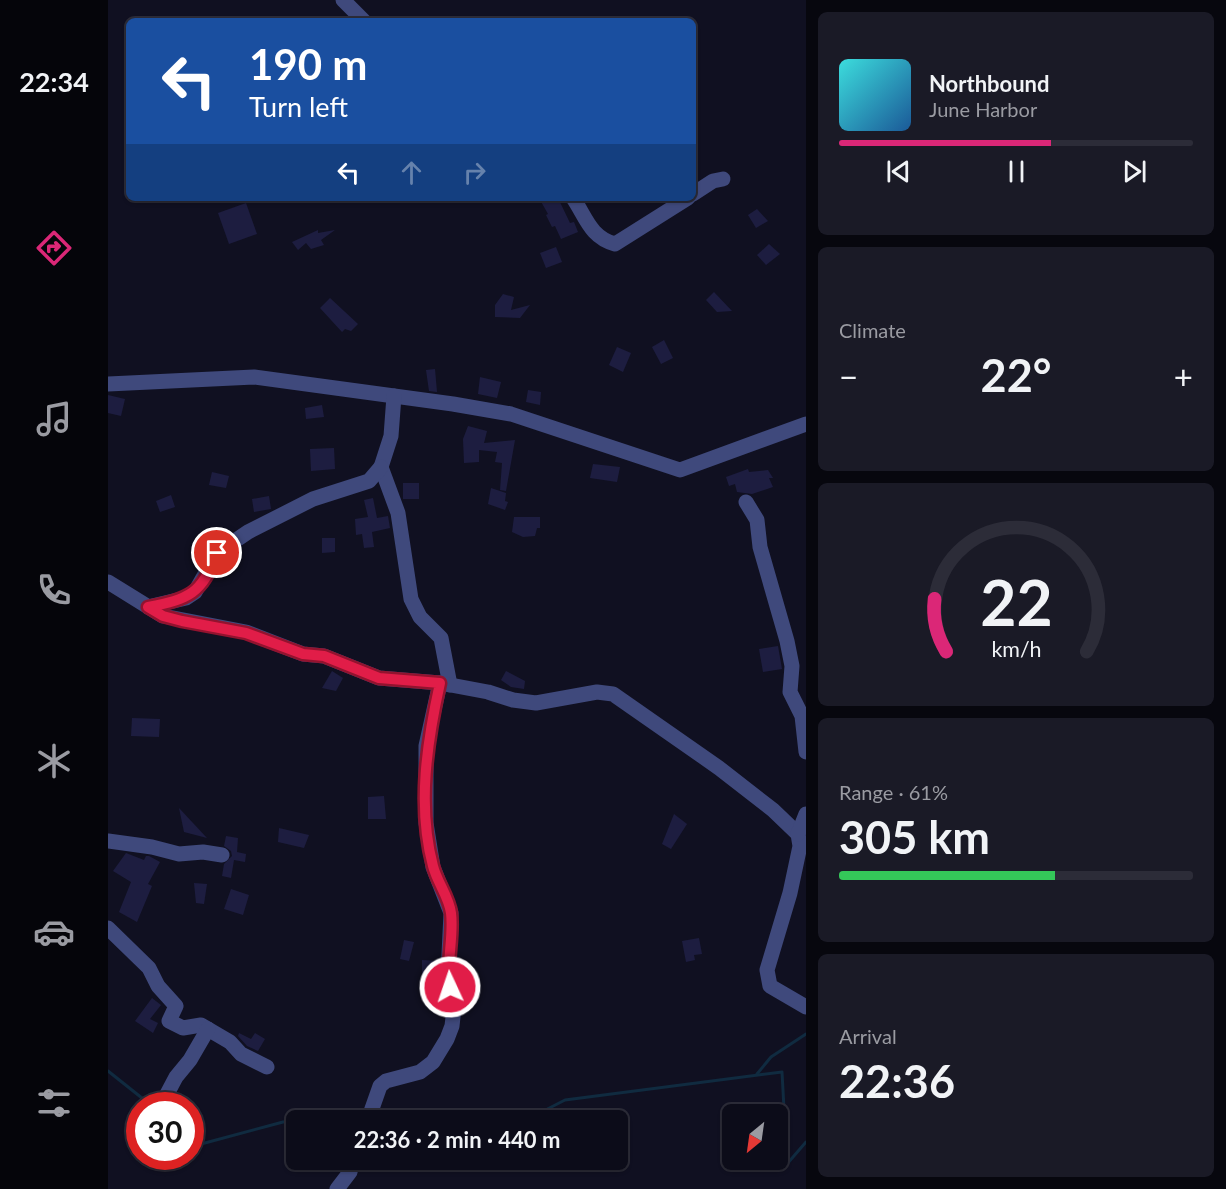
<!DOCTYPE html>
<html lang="en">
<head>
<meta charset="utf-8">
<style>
	body { margin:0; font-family:Lato,sans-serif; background:#1a1a26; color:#f1f3f6; height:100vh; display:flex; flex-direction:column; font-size:22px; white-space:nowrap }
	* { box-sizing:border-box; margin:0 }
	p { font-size:20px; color:#9a9ba2 }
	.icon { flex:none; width:33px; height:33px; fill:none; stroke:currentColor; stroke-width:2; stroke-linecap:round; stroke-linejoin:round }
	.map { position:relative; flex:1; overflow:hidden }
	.sheet { display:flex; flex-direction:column; gap:12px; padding:12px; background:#07070e; width:420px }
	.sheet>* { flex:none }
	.top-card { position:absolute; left:18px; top:18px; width:570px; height:183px; border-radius:9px; box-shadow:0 2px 4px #0004,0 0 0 2px #2c2c38; background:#1a4fa0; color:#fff; overflow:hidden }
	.needle { width:39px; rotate:209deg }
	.controls { position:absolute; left:614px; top:1104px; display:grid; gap:12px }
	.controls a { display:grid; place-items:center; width:66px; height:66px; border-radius:9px; background:#0c0c19; box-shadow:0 2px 4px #0004,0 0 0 2px #2c2c38; font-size:30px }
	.speed { position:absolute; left:18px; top:1092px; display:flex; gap:12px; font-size:30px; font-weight:700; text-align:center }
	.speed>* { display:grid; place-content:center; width:78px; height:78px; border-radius:50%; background:#0c0c19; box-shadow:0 2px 4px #0004,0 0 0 2px #2c2c38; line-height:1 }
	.speed .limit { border:9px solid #d22; background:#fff; color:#111 }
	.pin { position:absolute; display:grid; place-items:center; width:51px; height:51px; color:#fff; margin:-26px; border:3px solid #fff; border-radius:50%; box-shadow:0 2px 6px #0007 }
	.me { position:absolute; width:66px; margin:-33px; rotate:357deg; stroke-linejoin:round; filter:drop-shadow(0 0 4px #0008) }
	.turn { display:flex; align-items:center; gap:21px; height:126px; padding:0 24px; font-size:27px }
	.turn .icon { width:78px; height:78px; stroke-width:2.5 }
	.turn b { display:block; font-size:42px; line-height:51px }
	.lanes { display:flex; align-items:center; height:57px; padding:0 24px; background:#0003; justify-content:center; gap:30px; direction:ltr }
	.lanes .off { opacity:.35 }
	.big { font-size:45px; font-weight:700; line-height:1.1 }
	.sheet .widget { flex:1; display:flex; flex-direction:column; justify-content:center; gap:9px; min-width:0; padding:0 21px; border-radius:9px; background:#1a1a26 }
	.sheet .dial { align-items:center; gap:0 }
	.dial svg { height:156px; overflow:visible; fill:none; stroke:#2c2c38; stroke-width:7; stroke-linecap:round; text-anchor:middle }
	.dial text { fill:#f1f3f6; stroke:none }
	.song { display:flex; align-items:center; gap:18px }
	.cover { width:72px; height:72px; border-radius:9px; background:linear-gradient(135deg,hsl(180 70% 55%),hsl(210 70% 35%)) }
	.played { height:6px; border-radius:3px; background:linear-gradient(90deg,#db2777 60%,#2c2c38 60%) }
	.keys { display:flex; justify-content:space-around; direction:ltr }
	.heat { display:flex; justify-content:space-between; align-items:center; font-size:33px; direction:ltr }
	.charge { height:9px; border-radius:4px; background:linear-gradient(90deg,#34c759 61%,#2c2c38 0) }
	.trip { position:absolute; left:178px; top:1110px; width:342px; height:60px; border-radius:9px; background:#0c0c19; box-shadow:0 2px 4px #0004,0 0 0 2px #2c2c38; font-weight:700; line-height:60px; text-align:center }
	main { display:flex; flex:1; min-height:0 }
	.menu { display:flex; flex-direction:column; width:108px; justify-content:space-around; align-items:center; background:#05050a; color:#9a9ba2 }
	.menu .icon { width:42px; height:42px }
	.menu .selected { color:#db2777 }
	.menu b { font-size:27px; color:#f1f3f6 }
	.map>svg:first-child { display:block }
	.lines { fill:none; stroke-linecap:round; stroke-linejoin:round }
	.stream { stroke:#102b40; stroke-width:3 }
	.building { fill:#1d1d40 }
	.minor { stroke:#3f497c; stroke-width:15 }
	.route-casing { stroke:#92132f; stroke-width:15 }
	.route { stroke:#e11d48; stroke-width:10 }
</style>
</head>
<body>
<main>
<nav class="menu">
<b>22:34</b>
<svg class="icon selected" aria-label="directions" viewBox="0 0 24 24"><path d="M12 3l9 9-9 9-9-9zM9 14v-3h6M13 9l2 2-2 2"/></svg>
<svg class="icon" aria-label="music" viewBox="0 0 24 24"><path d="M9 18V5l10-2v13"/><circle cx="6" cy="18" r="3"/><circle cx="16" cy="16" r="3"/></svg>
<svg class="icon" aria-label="phone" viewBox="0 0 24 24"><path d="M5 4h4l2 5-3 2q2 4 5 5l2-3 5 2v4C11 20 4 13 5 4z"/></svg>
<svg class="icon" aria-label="climate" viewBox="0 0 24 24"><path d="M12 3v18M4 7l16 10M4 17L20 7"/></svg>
<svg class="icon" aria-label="car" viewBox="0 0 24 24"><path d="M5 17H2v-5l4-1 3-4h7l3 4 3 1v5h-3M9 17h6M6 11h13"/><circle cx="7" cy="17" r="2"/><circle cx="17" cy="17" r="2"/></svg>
<svg class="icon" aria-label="filters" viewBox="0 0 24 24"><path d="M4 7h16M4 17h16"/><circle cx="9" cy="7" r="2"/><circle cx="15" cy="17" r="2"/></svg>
</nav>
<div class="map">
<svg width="698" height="1189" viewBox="0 0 698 1189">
	<rect width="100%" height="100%" fill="#101021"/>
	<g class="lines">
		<!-- stream -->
		<g class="stream">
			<polyline points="0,1071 44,1106"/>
			<polyline points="649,1074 663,1057 698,1034"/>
			<polyline points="265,1117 278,1120"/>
			<polyline points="201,1120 256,1117"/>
			<polyline points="418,1120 457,1100 674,1072 679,1164 698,1142"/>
			<polyline points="82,1147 175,1122 189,1121"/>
		</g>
	</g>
	<!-- building -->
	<g class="building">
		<polygon points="431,198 450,198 462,223 466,222 470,232 453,239 447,226 444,227 438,215 440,214"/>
		<polygon points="138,203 149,234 121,244 110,213"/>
		<polygon points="649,209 660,221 648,228 640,215"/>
		<polygon points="210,230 210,233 227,230 213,240 216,245 203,249 198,243 190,250 184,242"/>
		<polygon points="661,244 672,254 658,265 649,255"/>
		<polygon points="448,247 454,262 438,268 432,253"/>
		<polygon points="606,292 624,311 609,312 598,300"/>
		<polygon points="395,294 406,297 403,310 422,305 412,318 387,317 387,305"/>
		<polygon points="222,298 250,324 243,331 237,329 234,332 212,308"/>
		<polygon points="556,340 565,358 553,364 544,347"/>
		<polygon points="509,347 523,353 515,372 501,365"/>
		<polygon points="327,369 329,392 321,391 318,370"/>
		<polygon points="372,377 393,382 389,398 370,394"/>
		<polygon points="420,390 433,392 432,405 418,402"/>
		<polygon points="0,395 17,399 13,416 0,413"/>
		<polygon points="214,405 216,417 198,419 197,408"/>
		<polygon points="360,426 379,431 376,443 407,440 398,491 392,490 394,463 387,462 389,452 371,450 371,462 356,463 355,439"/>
		<polygon points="226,448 227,469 203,471 202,449"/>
		<polygon points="485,464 512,467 509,482 482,478"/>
		<polygon points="640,469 641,472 660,470 665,478 661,478 665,487 644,494 629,492 627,484 621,486 618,477"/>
		<polygon points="104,472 121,476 118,488 101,485"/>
		<rect x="295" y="483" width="16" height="16"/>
		<polygon points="383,488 398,493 397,501 400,502 397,510 380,504"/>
		<polygon points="63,495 67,507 52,512 48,501"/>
		<polygon points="161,496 163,509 146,512 144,499"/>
		<polygon points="265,498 269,518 280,516 282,528 264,532 266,547 256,548 254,534 248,535 247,519 260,517 256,500"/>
		<polygon points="406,517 432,517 432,528 429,528 427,536 415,537 404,532"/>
		<polygon points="214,538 227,538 227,552 214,553"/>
		<polygon points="670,646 674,669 655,672 651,649"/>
		<polygon points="224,671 235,678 228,691 214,688"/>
		<polygon points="398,671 417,681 416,689 403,687 393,680"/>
		<polygon points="24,718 52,719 51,737 23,736"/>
		<polygon points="276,796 278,819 260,819 260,797"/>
		<polygon points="71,808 99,838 76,832"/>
		<polygon points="566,814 579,824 563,849 554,844"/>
		<polygon points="171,828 201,835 196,848 170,842"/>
		<polygon points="118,836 130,838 129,852 138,854 137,862 126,860 123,878 114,876 116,864 124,856 123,851 116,846"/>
		<polygon points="18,853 36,860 38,856 41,856 52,862 40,884 44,886 29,922 11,912 23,882 5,871"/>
		<polygon points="86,883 99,884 96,904 88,903"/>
		<polygon points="123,889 141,895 135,915 116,909"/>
		<polygon points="591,938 594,954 586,955 587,960 578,962 574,941"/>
		<polygon points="296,940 306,942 301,961 292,959"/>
		<polygon points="314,960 331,961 330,982 314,981"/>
		<polygon points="44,998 53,1005 42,1019 50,1023 45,1033 27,1021"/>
		<polygon points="131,1033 143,1039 147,1033 157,1039 150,1051 139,1046 130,1036"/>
	</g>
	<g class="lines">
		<!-- minor -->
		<g class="minor">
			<polyline points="235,0 256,21"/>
			<polyline points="585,194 605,181 615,179"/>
			<path d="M465 198C478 217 482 237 507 244L580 198"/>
			<polyline points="0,384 146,377 345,404 403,414 572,470 698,424"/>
			<polyline points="286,396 283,436 273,467 290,513 303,599 312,617 333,638 342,685"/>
			<polyline points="638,502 649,520 652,547 679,641 684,666 682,692 694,716 698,752"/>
			<polyline points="0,582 55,616 138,632 195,654 216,656 271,678 332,683 380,692 405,700 428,703 489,692 505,694 611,768 665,810 690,834 692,846 682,893 659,970 662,986 698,1007"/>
			<polyline points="40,607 78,598 87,592 109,553 140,532 205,499 261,481 273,467"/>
			<polyline points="690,834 698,814"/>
			<polyline points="0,841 44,847 71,854 95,852 114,855"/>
			<polyline points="0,928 41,968 50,986 68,1006 61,1021 75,1028 93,1025 122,1042 133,1054 159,1067"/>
			<polyline points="59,1094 68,1077 82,1060 100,1029"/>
			<polyline points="260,1120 272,1086 278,1081 312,1072 325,1062 339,1039 344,1026 346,1008 340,974 343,913 325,867 318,823 318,746 332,683"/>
			<polyline points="229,1189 242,1172 245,1160"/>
		</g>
	</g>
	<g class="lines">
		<defs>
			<path id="route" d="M109 553C94 594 81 599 40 607L55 616 74 621 138 633 195 654 216 656 271 678 332 683C319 742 309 806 325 866 329 882 341 897 343 913 346 937 338 962 342 987"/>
		</defs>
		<!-- route casing -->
		<use href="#route" class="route-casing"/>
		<!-- route -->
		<use href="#route" class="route"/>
	</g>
</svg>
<div class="controls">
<a><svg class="needle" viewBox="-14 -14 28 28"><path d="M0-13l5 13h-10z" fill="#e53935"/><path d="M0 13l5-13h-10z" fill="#9a9ba2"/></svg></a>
</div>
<div class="speed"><div class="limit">30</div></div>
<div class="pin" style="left:109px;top:553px;background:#d93025"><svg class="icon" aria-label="arrive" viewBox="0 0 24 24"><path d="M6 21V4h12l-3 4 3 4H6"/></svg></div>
<svg class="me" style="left:342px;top:987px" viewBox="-20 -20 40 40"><circle r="17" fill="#e11d48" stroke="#fff" stroke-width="3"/><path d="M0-11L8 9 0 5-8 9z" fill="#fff"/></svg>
<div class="trip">22:36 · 2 min · 440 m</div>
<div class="top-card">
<div class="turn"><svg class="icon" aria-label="left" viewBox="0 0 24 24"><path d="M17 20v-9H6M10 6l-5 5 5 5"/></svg><div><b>190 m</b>Turn left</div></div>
<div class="lanes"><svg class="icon" aria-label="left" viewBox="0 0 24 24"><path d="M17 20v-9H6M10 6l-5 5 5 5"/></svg><svg class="icon off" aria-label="ahead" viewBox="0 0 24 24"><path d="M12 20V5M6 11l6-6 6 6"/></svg><svg class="icon off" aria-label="right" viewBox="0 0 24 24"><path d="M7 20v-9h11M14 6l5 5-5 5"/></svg></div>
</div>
</div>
<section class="sheet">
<div class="widget">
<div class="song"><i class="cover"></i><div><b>Northbound</b><p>June Harbor</p></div></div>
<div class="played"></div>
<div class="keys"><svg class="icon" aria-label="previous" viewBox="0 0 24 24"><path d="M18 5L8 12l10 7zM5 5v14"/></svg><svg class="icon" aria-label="pause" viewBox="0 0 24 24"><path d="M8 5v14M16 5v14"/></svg><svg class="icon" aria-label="next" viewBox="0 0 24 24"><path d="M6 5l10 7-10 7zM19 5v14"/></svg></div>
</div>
<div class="widget"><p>Climate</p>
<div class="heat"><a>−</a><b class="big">22°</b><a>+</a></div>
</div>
<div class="widget dial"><svg viewBox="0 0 100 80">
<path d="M14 69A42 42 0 1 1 86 69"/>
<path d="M14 69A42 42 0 0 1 8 42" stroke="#db2777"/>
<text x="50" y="56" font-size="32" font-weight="700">22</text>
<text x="50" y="72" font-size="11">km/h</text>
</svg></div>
<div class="widget"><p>Range · 61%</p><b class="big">305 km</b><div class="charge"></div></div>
<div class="widget"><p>Arrival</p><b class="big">22:36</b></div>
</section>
</main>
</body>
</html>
